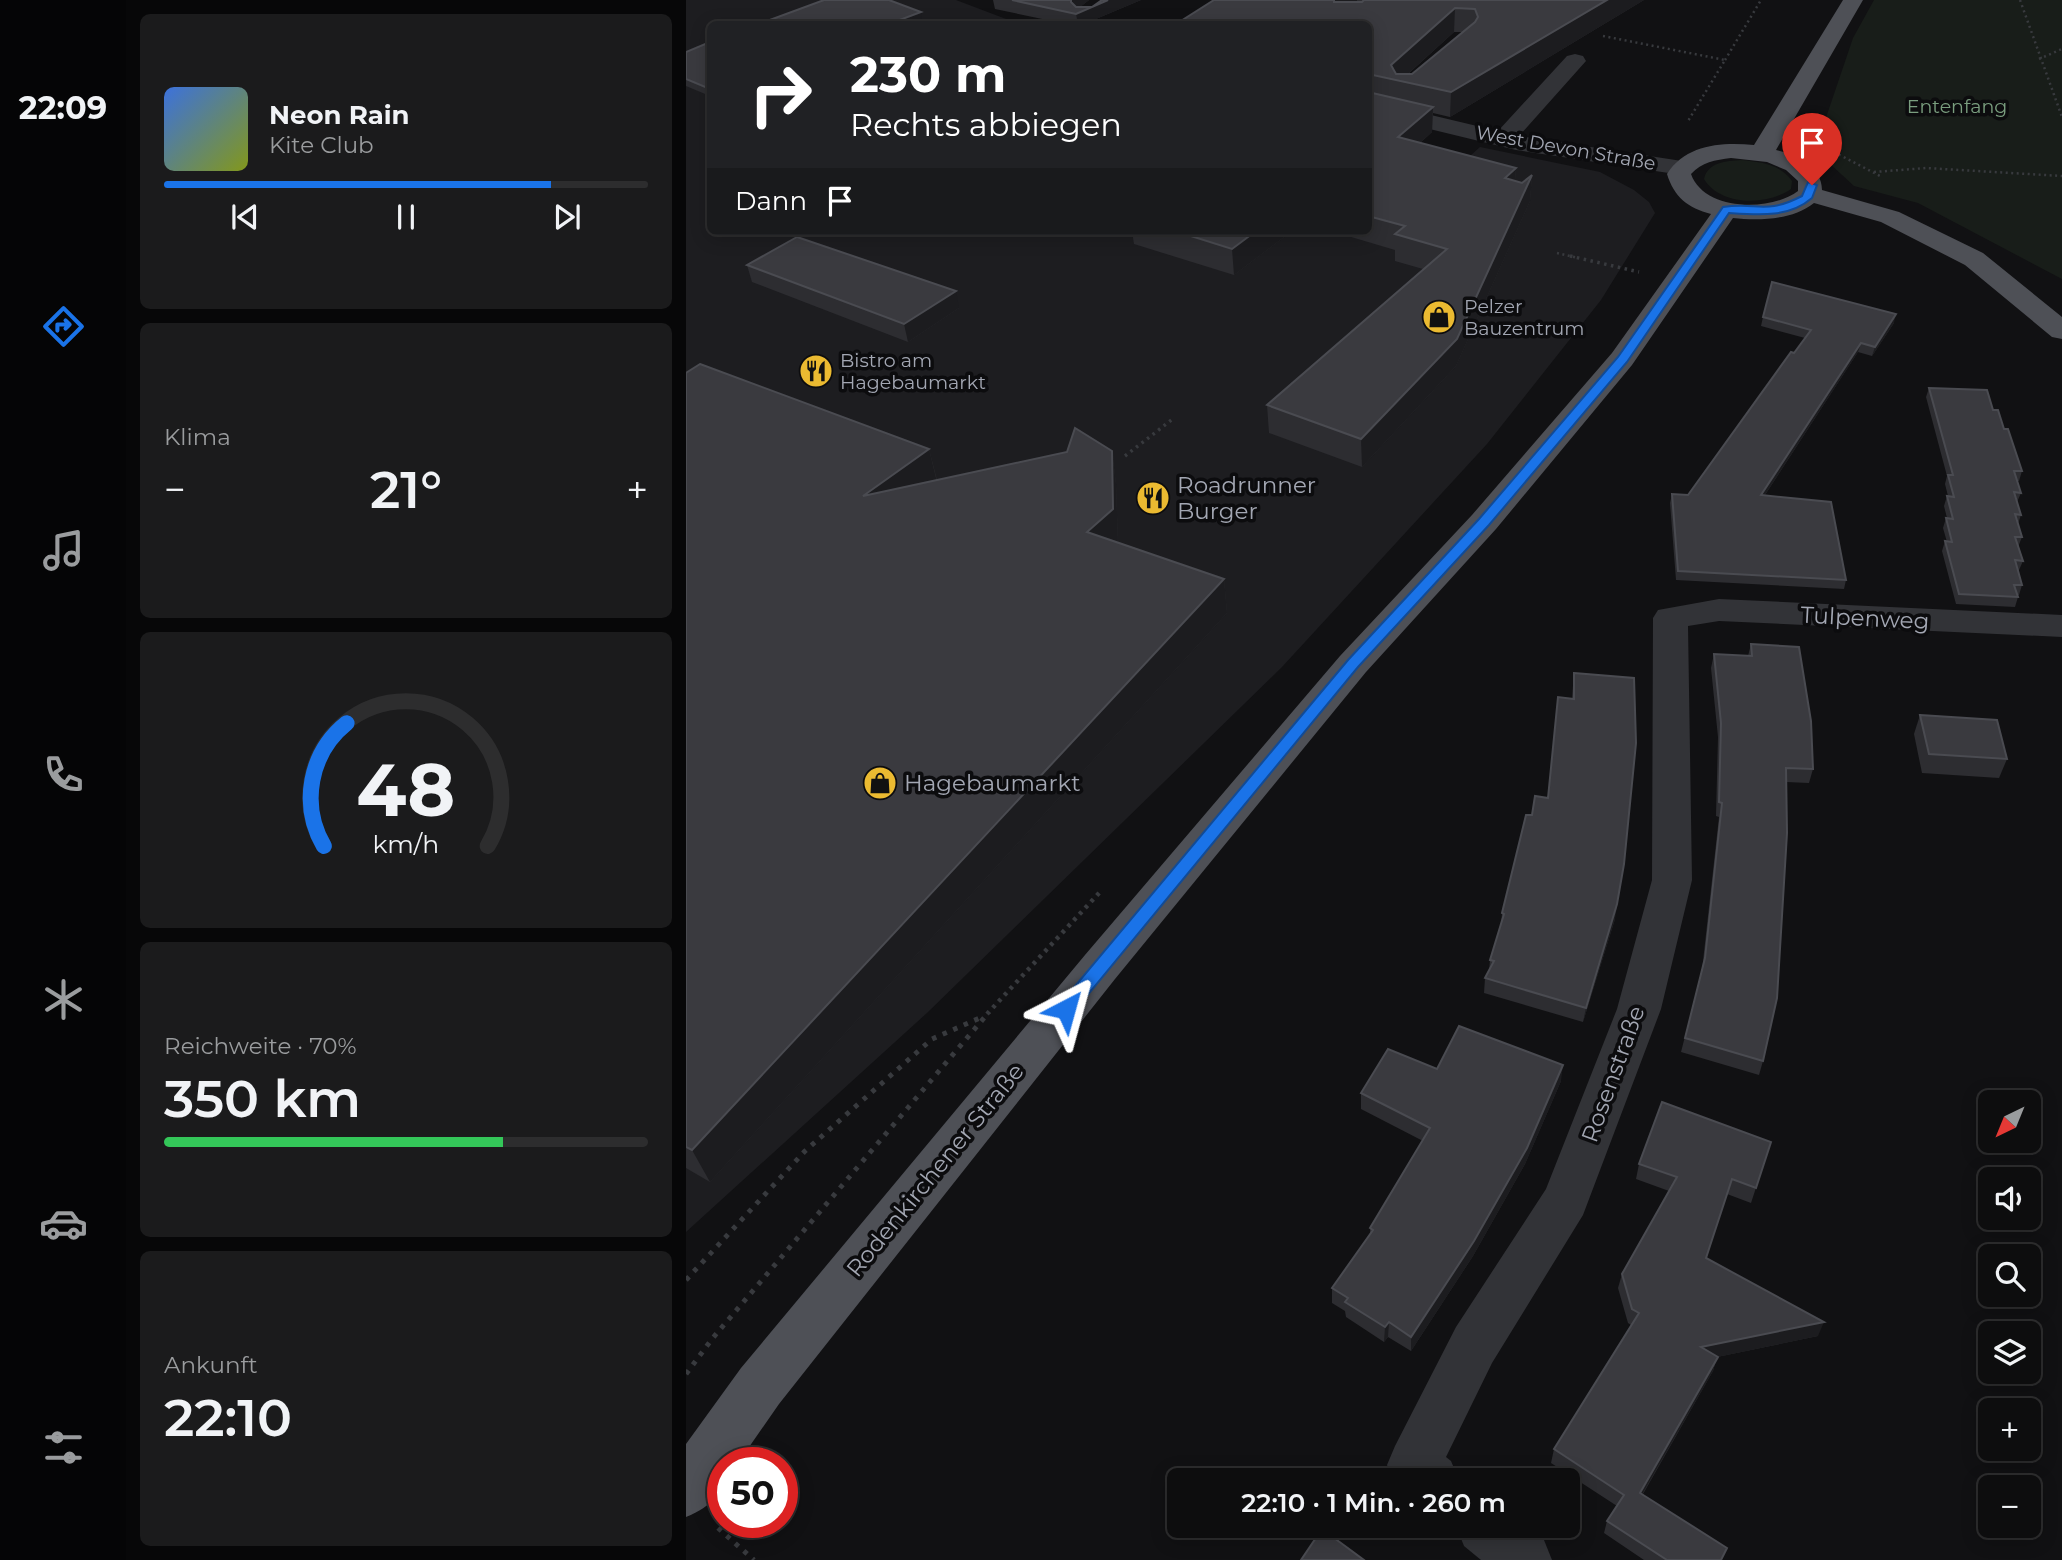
<!DOCTYPE html>
<html lang="de">
<head>
<meta charset="utf-8">
<style>
	body { margin:0; font-family:Montserrat,sans-serif; background:#1b1b1c; color:#f1f3f6; height:100vh; display:flex; flex-direction:column; font-size:26px; white-space:nowrap }
	* { box-sizing:border-box; margin:0 }
	p { font-size:23px; color:#9a9c9e }
	.icon { flex:none; width:38px; height:38px; fill:none; stroke:currentColor; stroke-width:2; stroke-linecap:round; stroke-linejoin:round }
	.map { position:relative; flex:1; overflow:hidden }
	.panel { display:flex; flex-direction:column; gap:14px; padding:14px; background:#070708; width:560px }
	.panel>* { flex:none }
	.banner { position:absolute; left:21px; top:21px; width:665px; height:214px; border-radius:10px; box-shadow:0 4px 18px #0003,0 0 0 2px #2d2d2e; background:#202124; color:#fff; overflow:hidden }
	.needle { width:46px; rotate:223deg }
	.buttons { position:absolute; left:1292px; top:1090px; display:grid; gap:14px }
	.buttons a { display:grid; place-items:center; width:63px; height:63px; border-radius:10px; background:#0d0d0e; box-shadow:0 4px 18px #0003,0 0 0 2px #2d2d2e; font-size:35px }
	.speed { position:absolute; left:21px; top:1447px; display:flex; gap:14px; font-size:35px; font-weight:700; text-align:center }
	.speed>* { display:grid; place-content:center; width:91px; height:91px; border-radius:50%; background:#0d0d0e; box-shadow:0 4px 18px #0003,0 0 0 2px #2d2d2e; line-height:1 }
	.speed .limit { border:10px solid #d22; background:#fff; color:#111 }
	.pin { position:absolute; display:grid; place-items:center; width:60px; height:60px; color:#fff; margin:-72px -30px; border-radius:50% 50% 50% 0; rotate:-45deg; box-shadow:0 0 7px #0007 }
	.pin .icon { rotate:45deg }
	.me { position:absolute; width:77px; margin:-38px; rotate:39deg; stroke-linejoin:round; filter:drop-shadow(0 0 5px #0008) }
	.turn { display:flex; align-items:center; gap:24px; height:147px; padding:0 28px; font-size:32px }
	.turn .icon { width:91px; height:91px; stroke-width:2.5 }
	.turn b { display:block; font-size:49px; line-height:60px }
	.then { display:flex; align-items:center; height:66px; padding:0 28px; background:#0003; gap:14px; font-size:26px }
	.big { font-size:52px; font-weight:600; line-height:1.1 }
	.panel .tile { flex:1; display:flex; flex-direction:column; justify-content:center; gap:10px; min-width:0; padding:0 24px; border-radius:10px; background:#1b1b1c }
	.panel .dial { align-items:center; gap:0 }
	.dial svg { height:182px; overflow:visible; fill:none; stroke:#2d2d2e; stroke-width:7; stroke-linecap:round; text-anchor:middle }
	.dial text { fill:#f1f3f6; stroke:none }
	.song { display:flex; align-items:center; gap:21px }
	.cover { width:84px; height:84px; border-radius:10px; background:linear-gradient(135deg,hsl(220 70% 55%),hsl(70 70% 35%)) }
	.played { height:7px; border-radius:4px; background:linear-gradient(90deg,#1a73e8 80%,#2d2d2e 80%) }
	.keys { display:flex; justify-content:space-around; direction:ltr }
	.heat { display:flex; justify-content:space-between; align-items:center; font-size:38px; direction:ltr }
	.charge { height:10px; border-radius:5px; background:linear-gradient(90deg,#34c759 70%,#2d2d2e 0) }
	.trip { position:absolute; left:481px; top:1468px; width:413px; height:70px; border-radius:10px; background:#0d0d0e; box-shadow:0 4px 18px #0003,0 0 0 2px #2d2d2e; font-weight:600; line-height:70px; text-align:center }
	main { display:flex; flex:1; min-height:0 }
	.menu { display:flex; flex-direction:column; width:126px; justify-content:space-around; align-items:center; background:#050506; color:#9a9c9e }
	.menu .icon { width:49px; height:49px }
	.menu .selected { color:#1a73e8 }
	.menu b { font-size:32px; color:#f1f3f6 }
	.map>svg:first-child { display:block }
	.built { fill:#1d1d20 }
	.green { fill:#181d19 }
	.lines { fill:none; stroke-linecap:round; stroke-linejoin:round }
	.path-far3 { stroke:#383a3e; stroke-width:2.5; stroke-dasharray:2 3.5; stroke-linecap:butt }
	.path-far2 { stroke:#383a3e; stroke-width:3.5; stroke-dasharray:2.5 4.5; stroke-linecap:butt }
	.path-far1 { stroke:#383a3e; stroke-width:4.5; stroke-dasharray:3.5 5; stroke-linecap:butt }
	.path { stroke:#383a3e; stroke-width:5; stroke-dasharray:4.5 7; stroke-linecap:butt }
	.minor { fill:#323337; fill-rule:evenodd }
	.major { fill:#4e5056; fill-rule:evenodd }
	.wall { fill:#2d2d31; fill-rule:evenodd }
	.shaded-wall { fill:#1c1c1f }
	.building { fill:#3a3a3f; stroke:#4a4b51; stroke-width:2; fill-rule:evenodd }
	.route { fill:#1a73e8; stroke:#114b97; stroke-width:2 }
	.labels { text-anchor:middle; dominant-baseline:central; stroke-width:7; stroke-linejoin:round; paint-order:stroke }
	.far-park-label { font-size:19px; fill:#7a9e7f; stroke:#0c0c0e }
	.far-street-label { font-size:19px; fill:#a3a7b3; stroke:#0c0c0e }
	.far-poi-label { font-size:19px; fill:#a3a7b3; stroke:#0c0c0e; text-anchor:start }
	.poi-label { font-size:23px; fill:#a3a7b3; stroke:#0c0c0e; text-anchor:start }
	.street-label { font-size:23px; fill:#a3a7b3; stroke:#0c0c0e }
</style>
</head>
<body>
<main>
<nav class="menu">
<b>22:09</b>
<svg class="icon selected" aria-label="directions" viewBox="0 0 24 24"><path d="M12 3l9 9-9 9-9-9zM9 14v-3h6M13 9l2 2-2 2"/></svg>
<svg class="icon" aria-label="music" viewBox="0 0 24 24"><path d="M9 18V5l10-2v13"/><circle cx="6" cy="18" r="3"/><circle cx="16" cy="16" r="3"/></svg>
<svg class="icon" aria-label="phone" viewBox="0 0 24 24"><path d="M5 4h4l2 5-3 2q2 4 5 5l2-3 5 2v4C11 20 4 13 5 4z"/></svg>
<svg class="icon" aria-label="climate" viewBox="0 0 24 24"><path d="M12 3v18M4 7l16 10M4 17L20 7"/></svg>
<svg class="icon" aria-label="car" viewBox="0 0 24 24"><path d="M5 17H2v-5l4-1 3-4h7l3 4 3 1v5h-3M9 17h6M6 11h13"/><circle cx="7" cy="17" r="2"/><circle cx="17" cy="17" r="2"/></svg>
<svg class="icon" aria-label="filters" viewBox="0 0 24 24"><path d="M4 7h16M4 17h16"/><circle cx="9" cy="7" r="2"/><circle cx="15" cy="17" r="2"/></svg>
</nav>
<section class="panel">
<div class="tile">
<div class="song"><i class="cover"></i><div><b>Neon Rain</b><p>Kite Club</p></div></div>
<div class="played"></div>
<div class="keys"><svg class="icon" aria-label="previous" viewBox="0 0 24 24"><path d="M18 5L8 12l10 7zM5 5v14"/></svg><svg class="icon" aria-label="pause" viewBox="0 0 24 24"><path d="M8 5v14M16 5v14"/></svg><svg class="icon" aria-label="next" viewBox="0 0 24 24"><path d="M6 5l10 7-10 7zM19 5v14"/></svg></div>
</div>
<div class="tile"><p>Klima</p>
<div class="heat"><a>−</a><b class="big">21°</b><a>+</a></div>
</div>
<div class="tile dial"><svg viewBox="0 0 100 80">
<path d="M14 69A42 42 0 1 1 86 69"/>
<path d="M14 69A42 42 0 0 1 24 15" stroke="#1a73e8"/>
<text x="50" y="56" font-size="32" font-weight="700">48</text>
<text x="50" y="72" font-size="11">km/h</text>
</svg></div>
<div class="tile"><p>Reichweite · 70%</p><b class="big">350 km</b><div class="charge"></div></div>
<div class="tile"><p>Ankunft</p><b class="big">22:10</b></div>
</section>
<div class="map">
<svg width="1376" height="1560" viewBox="0 0 1376 1560">
	<rect width="100%" height="100%" fill="#111113"/>
	<!-- built -->
	<polygon class="built" points="0,0 270,0 333,24 24,24 24,231 682,231 683,129 784,156 794,147 914,172 948,190 963,202 969,213 915,300 801,444 596,667 242,1012 0,1232"/>
	<!-- green -->
	<g class="green">
		<polygon points="1188,0 1376,0 1376,279 1232,203 1168,186 1129,150 1167,38"/>
		<path d="M1055 160C1075 162 1094 164 1106 181L1105 189C1081 206 1034 206 1018 179 1022 162 1040 161 1055 160Z"/>
	</g>
	<g class="lines">
		<!-- path-far3 -->
		<g class="path-far3">
			<polyline points="1334,0 1376,117"/>
			<polyline points="917,36 1039,60 1002,121"/>
			<polyline points="1353,59 1376,49"/>
			<polyline points="1039,60 1075,0"/>
			<polyline points="1148,152 1196,177"/>
			<polyline points="1188,172 1240,168 1376,176"/>
			<polyline points="871,253 892,258"/>
		</g>
		<!-- path-far2 -->
		<g class="path-far2">
			<polyline points="884,256 953,272"/>
			<polyline points="439,456 488,418"/>
		</g>
		<!-- path-far1 -->
		<polyline class="path-far1" points="301,1014 414,892"/>
		<!-- path -->
		<g class="path">
			<polyline points="0,1280 119,1151 246,1039 296,1017"/>
			<polyline points="0,1374 26,1339 303,1012"/>
			<polyline points="32,1528 68,1560"/>
		</g>
		<!-- minor -->
		<g class="minor">
			<polygon points="889,54 897,56 900,61 833,136 996,161 1005,163 1008,168 1005,173 996,175 830,150 682,114 682,100 812,131 881,56"/>
			<polygon points="1033,599 1376,615 1376,637 1033,621 1002,626 1006,880 975,1009 897,1215 806,1363 760,1457 765,1461 773,1480 707,1480 701,1465 709,1446 770,1327 860,1189 931,1009 966,880 967,618 972,610"/>
			<polygon points="770,1526 841,1526 858,1540 866,1560 795,1560 778,1546"/>
		</g>
		<!-- major -->
		<path class="major" d="M1157 0H1177L1090 150C1110 155 1136 166 1136 190L1213 212 1297 253 1376 317V339L1366 337 1279 265 1195 222 1128 203C1107 220 1073 221 1047 218L946 365 810 529 680 672 429 979 93 1404 52 1463H37C37 1493 27 1506 0 1517V1444L55 1368 399 955 654 656 786 515 926 353 1025 214C1002 208 988 197 981 174 1000 144 1036 142 1068 145ZM1045 158 1081 162 1100 170 1112 181V191C1084 212 1018 211 1005 174 1016 162 1029 160 1045 158Z"/>
	</g>
	<!-- wall -->
	<g class="wall">
		<polygon points="307,0 403,0 394,7 406,7 416,0 455,0 398,24 380,24 309,9"/>
		<path d="M528 0H958L764 117 747 113 746 132 734 143 830 168 829 181 836 183 846 175 844 201 770 366 676 467 583 433 581 405 737 269 709 261V250L645 231H682V24H496L495 21ZM768 32H777L726 74H722Z"/>
		<polygon points="24,42 24,96 0,86 0,52"/>
		<polygon points="446,231 606,231 548,275 448,244"/>
		<polygon points="61,265 273,308 222,342 66,282"/>
		<polygon points="1077,317 1208,323 1186,356 1172,352 1079,495 1160,580 1158,589 990,580 984,503 986,494 1002,495 1119,338 1075,326"/>
		<polygon points="0,373 243,449 251,480 426,451 430,484 432,542 538,579 541,613 24,1182 0,1168"/>
		<polygon points="1243,388 1307,410 1318,429 1336,471 1333,481 1331,481 1335,493 1331,502 1335,515 1332,524 1336,537 1332,547 1337,561 1333,570 1332,570 1336,585 1333,595 1331,595 1332,597 1329,607 1270,604 1256,551 1259,541 1261,542 1257,528 1260,518 1261,518 1258,506 1261,496 1262,496 1259,484 1261,476 1240,397"/>
		<polygon points="1065,644 1127,769 1123,783 1100,782 1077,1061 1073,1075 995,1052 1016,970 1033,817 1030,816 1032,737 1025,668 1028,654 1062,656"/>
		<polygon points="888,673 929,919 897,1022 798,993 799,978 803,971 804,960 815,925 816,913 846,815 862,798 886,698"/>
		<polygon points="1234,715 1321,759 1313,778 1236,773 1228,734"/>
		<polygon points="751,1069 875,1081 839,1164 787,1256 725,1351 702,1337 698,1342 660,1317 659,1311 646,1303 646,1288 684,1235 684,1228 737,1141 675,1109 675,1093"/>
		<polygon points="1085,1142 1065,1203 1041,1194 1020,1258 1132,1336 1031,1357 1027,1371 957,1494 1036,1560 958,1560 918,1533 921,1521 931,1506 865,1463 868,1449 945,1325 942,1323 932,1288 936,1274 983,1191 950,1179 953,1164"/>
	</g>
	<!-- shaded-wall -->
	<g class="shaded-wall">
		<polygon points="385,0 403,0 387,13"/>
		<polygon points="422,0 455,0 398,24 392,24 390,14"/>
		<polygon points="648,0 671,0 671,9 648,22"/>
		<polygon points="921,0 958,0 764,117 765,92"/>
		<polygon points="769,8 768,32 714,81 705,65"/>
		<polygon points="235,12 236,20 224,24 203,24"/>
		<polygon points="747,107 746,132 712,163 712,137"/>
		<polygon points="830,168 828,194 819,178"/>
		<polygon points="846,175 844,201 770,366 676,467 675,439"/>
		<polygon points="570,231 606,231 548,275 546,249"/>
		<polygon points="270,291 273,308 222,342 218,324"/>
		<polygon points="1210,314 1208,323 1186,356 1189,347"/>
		<polygon points="1175,343 1172,352 1073,504 1075,495"/>
		<polygon points="243,449 251,482 177,496"/>
		<polygon points="426,451 430,484 432,543 401,532"/>
		<polygon points="538,579 541,613 24,1182 6,1150"/>
		<polygon points="938,864 929,919 897,1022 900,1008"/>
		<polygon points="877,1065 875,1081 839,1164 787,1256 725,1351 725,1337"/>
		<polygon points="703,1322 702,1337 698,1342 699,1327"/>
		<polygon points="1138,1322 1132,1336 1031,1357 1027,1371 950,1505 954,1493 1015,1347"/>
	</g>
	<!-- building -->
	<g class="building">
		<polygon points="138,0 203,0 235,12 203,24 73,24"/>
		<polygon points="326,0 385,0 385,2 390,7 406,7 416,0 422,0 390,14"/>
		<path d="M528 0H648V2H676L678 0H921L765 92 682 74V24H512L495 21ZM769 8 789 9 792 17 789 22 726 74H710L705 65Z"/>
		<polygon points="24,42 24,89 0,79 0,52"/>
		<polygon points="682,92 747,107 712,137 830,168 819,178 836,183 846,175 771,339 675,439 581,405 761,249 709,234 719,226 682,216"/>
		<polygon points="489,231 570,231 546,249"/>
		<polygon points="111,237 270,291 218,324 61,265"/>
		<polygon points="1086,282 1210,314 1189,347 1175,343 1075,495 1145,502 1160,580 992,571 986,494 1002,495 1105,352 1108,353 1125,330 1077,317"/>
		<polygon points="14,364 243,449 177,496 381,452 389,428 426,451 427,509 401,532 538,579 6,1150 0,1147 0,373"/>
		<polygon points="1243,388 1301,390 1307,410 1312,410 1318,429 1322,429 1336,471 1328,471 1335,493 1328,492 1335,515 1329,514 1336,537 1329,537 1337,561 1329,560 1336,585 1328,585 1332,597 1273,594 1259,541 1266,542 1260,518 1267,519 1261,496 1268,497 1262,475 1267,475"/>
		<polygon points="1065,644 1113,647 1125,721 1127,769 1100,768 1101,833 1091,998 1077,1061 999,1038 1019,958 1036,803 1033,802 1035,723 1028,654 1066,656"/>
		<polygon points="888,673 948,678 950,743 938,864 931,904 900,1008 799,978 808,961 804,960 818,914 816,913 840,815 846,815 849,796 862,798 872,697 888,699"/>
		<polygon points="1234,715 1311,720 1321,759 1243,754"/>
		<polygon points="773,1026 877,1065 841,1148 788,1241 725,1337 703,1322 699,1327 659,1302 662,1298 646,1288 687,1230 684,1228 744,1128 675,1093 702,1049 751,1069"/>
		<polygon points="976,1102 1085,1142 1070,1188 1046,1179 1020,1258 1138,1322 1015,1347 1032,1357 954,1493 1041,1548 1035,1560 981,1560 921,1521 938,1495 868,1449 953,1313 946,1309 936,1274 991,1177 953,1164"/>
		<polygon points="636,1529 678,1560 615,1560"/>
	</g>
	<!-- route -->
	<path class="route" d="M1122 182 1131 185 1126 198C1103 218 1072 215 1043 213L941 362 803 525 672 667 386 1014 380 1016 374 1014 371 1009 374 1004 662 660 793 519 932 357 1037 207C1072 202 1079 215 1116 196Z"/>
	<!-- icons -->
	<defs>
		<symbol id="shop-disc" viewBox="-11 -11 22 22"><circle r="9.5" fill="#ebba31" stroke="#0c0c0e"/><path d="M-5-2.5h2.3a2.7 3.5 0 0 1 5.4 0H5L5.5 6h-11ZM-1.5-2.5h3a1.5 2.3 0 0 0-3 0Z" fill="#111"/></symbol>
		<symbol id="restaurant-disc" viewBox="-11 -11 22 22"><circle r="9.5" fill="#ebba31" stroke="#0c0c0e"/><path d="M-5-6h1v4h1v-4h1v4h1v-4h1v5L-1.5 .5V6h-2V.5L-5-1ZM5-6V6H3V1.5H1.5Q1.5-4 5-6Z" fill="#111"/></symbol>
	</defs>
	<g fill-rule="evenodd">
		<use href="#shop-disc" x="734" y="298" width="38" height="38"/>
		<use href="#restaurant-disc" x="111" y="352" width="38" height="38"/>
		<use href="#restaurant-disc" x="448" y="479" width="38" height="38"/>
		<use href="#shop-disc" x="175" y="764" width="38" height="38"/>
	</g>
	<g class="labels">
		<!-- far-park labels -->
		<g class="far-park-label">
			<text x="1271" y="106">Entenfang</text>
		</g>
		<!-- far-street labels -->
		<g class="far-street-label">
			<text transform="translate(880 148) rotate(10)">West Devon Straße</text>
		</g>
		<!-- far-poi labels -->
		<g class="far-poi-label">
			<text x="778" y="306">Pelzer<tspan x="778" dy="22">Bauzentrum</tspan></text>
			<text x="154" y="360">Bistro am<tspan x="154" dy="22">Hagebaumarkt</tspan></text>
		</g>
		<!-- poi labels -->
		<g class="poi-label">
			<text x="491" y="485">Roadrunner<tspan x="491" dy="26">Burger</tspan></text>
			<text x="218" y="783">Hagebaumarkt</text>
		</g>
		<!-- street labels -->
		<g class="street-label">
			<text transform="translate(1179 618) rotate(3)">Tulpenweg</text>
			<text transform="translate(927 1074) rotate(-70)">Rosenstraße</text>
			<text transform="translate(249 1170) rotate(-51)">Rodenkirchener Straße</text>
		</g>
	</g>
</svg>
<div class="buttons">
<a><svg class="needle" viewBox="-14 -14 28 28"><path d="M0-13l5 13h-10z" fill="#e53935"/><path d="M0 13l5-13h-10z" fill="#9a9c9e"/></svg></a>
<a><svg class="icon" aria-label="sound" viewBox="0 0 24 24"><path d="M4 9h4l5-4v14l-5-4H4zM17 9q2 3 0 6"/></svg></a>
<a><svg class="icon" aria-label="search" viewBox="0 0 24 24"><circle cx="10" cy="10" r="6"/><path d="M15 15l6 6"/></svg></a>
<a><svg class="icon" aria-label="layers" viewBox="0 0 24 24"><path d="M12 4l9 5-9 5-9-5zM3 14l9 5 9-5"/></svg></a>
<a>+</a>
<a>−</a>
</div>
<div class="speed"><div class="limit">50</div></div>
<div class="pin" style="left:1126px;top:185px;background:#d93025"><svg class="icon" aria-label="arrive" viewBox="0 0 24 24"><path d="M6 21V4h12l-3 4 3 4H6"/></svg></div>
<svg class="me" style="left:380px;top:1009px" viewBox="-20 -20 40 40"><path d="M0-17L14 15 0 8-14 15z" fill="#1a73e8" stroke="#fff" stroke-width="4"/></svg>
<div class="trip">22:10 · 1 Min. · 260 m</div>
<div class="banner">
<div class="turn"><svg class="icon" aria-label="right" viewBox="0 0 24 24"><path d="M7 20v-9h11M14 6l5 5-5 5"/></svg><div><b>230 m</b>Rechts abbiegen</div></div>
<div class="then">Dann<svg class="icon" aria-label="arrive" viewBox="0 0 24 24"><path d="M6 21V4h12l-3 4 3 4H6"/></svg></div>
</div>
</div>
</main>
</body>
</html>
